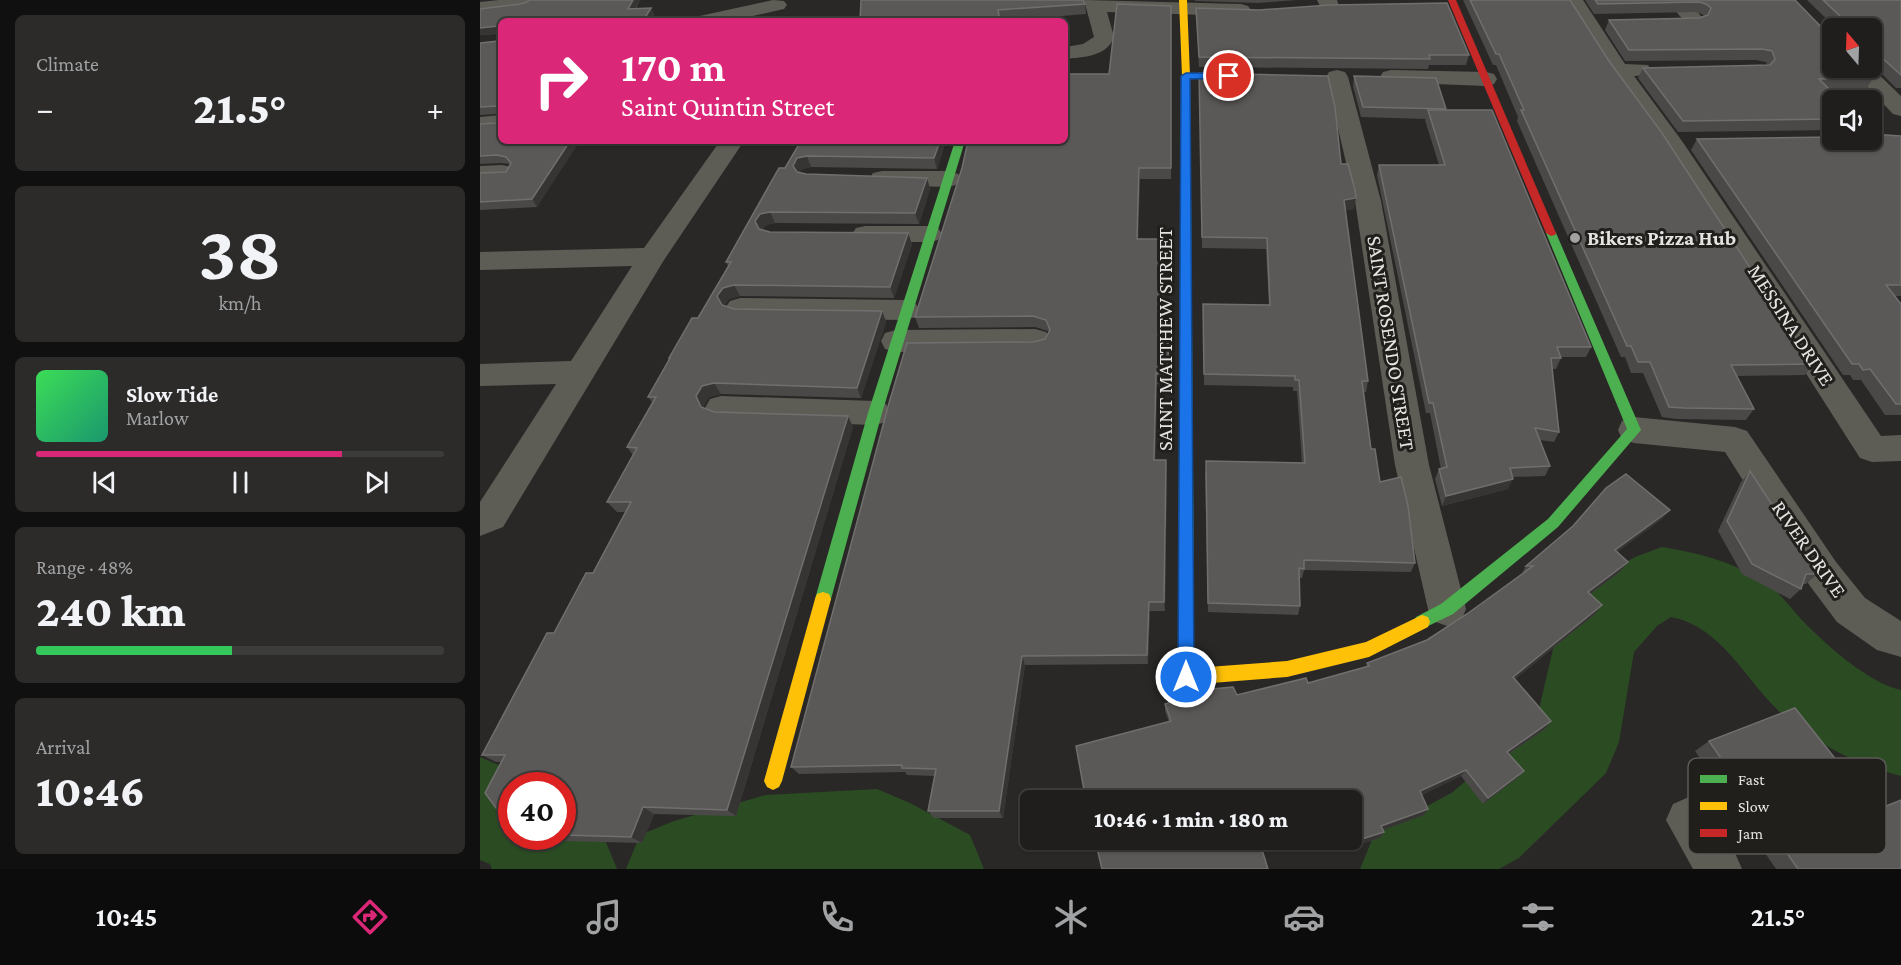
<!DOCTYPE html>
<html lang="en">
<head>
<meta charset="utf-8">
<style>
	body { margin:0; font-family:"Crimson Pro",serif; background:#2c2b2a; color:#f1f3f6; height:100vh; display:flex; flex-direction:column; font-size:22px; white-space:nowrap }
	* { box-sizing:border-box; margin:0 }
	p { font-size:20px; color:#a1a2a4 }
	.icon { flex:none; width:33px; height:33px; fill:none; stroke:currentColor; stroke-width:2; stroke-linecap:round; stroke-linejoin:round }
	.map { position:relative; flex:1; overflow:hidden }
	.drawer { display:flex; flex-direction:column; gap:15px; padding:15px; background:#111010; width:480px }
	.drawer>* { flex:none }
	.top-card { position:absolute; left:18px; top:18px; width:570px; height:126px; border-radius:9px; box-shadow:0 2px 4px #0004,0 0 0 2px #3c3c3b; background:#db2777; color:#fff; overflow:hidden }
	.needle { width:39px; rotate:341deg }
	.controls { position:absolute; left:1342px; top:18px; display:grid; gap:12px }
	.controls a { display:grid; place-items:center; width:60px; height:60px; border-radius:9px; background:#1f1e1d; box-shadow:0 2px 4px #0004,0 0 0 2px #3c3c3b; font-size:30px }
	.speed { position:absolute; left:18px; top:772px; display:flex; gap:12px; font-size:30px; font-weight:700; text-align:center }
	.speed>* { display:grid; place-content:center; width:78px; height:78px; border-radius:50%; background:#1f1e1d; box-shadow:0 2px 4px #0004,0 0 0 2px #3c3c3b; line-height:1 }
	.speed .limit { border:9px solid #d22; background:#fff; color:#111 }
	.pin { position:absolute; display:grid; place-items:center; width:51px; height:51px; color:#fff; margin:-26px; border:3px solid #fff; border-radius:50%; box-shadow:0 2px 6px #0007 }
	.me { position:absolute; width:66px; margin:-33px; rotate:0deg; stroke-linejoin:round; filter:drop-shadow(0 0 4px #0008) }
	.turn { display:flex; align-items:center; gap:21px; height:126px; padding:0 24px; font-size:27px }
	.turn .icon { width:78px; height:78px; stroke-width:2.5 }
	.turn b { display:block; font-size:42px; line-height:51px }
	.big { font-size:45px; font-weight:800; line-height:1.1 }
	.drawer .card { flex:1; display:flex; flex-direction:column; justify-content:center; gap:9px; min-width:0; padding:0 21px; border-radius:9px; background:#2c2b2a }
	.drawer .dial { align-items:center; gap:0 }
	.dial b { font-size:78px; line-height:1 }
	.song { display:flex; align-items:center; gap:18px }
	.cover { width:72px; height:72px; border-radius:9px; background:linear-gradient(135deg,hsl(130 70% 55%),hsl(160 70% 35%)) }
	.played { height:6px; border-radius:3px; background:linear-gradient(90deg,#db2777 75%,#3c3c3b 75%) }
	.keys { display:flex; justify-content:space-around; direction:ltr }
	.heat { display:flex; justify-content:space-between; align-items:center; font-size:33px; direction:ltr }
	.charge { height:9px; border-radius:4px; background:linear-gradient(90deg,#34c759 48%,#3c3c3b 0) }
	.trip { position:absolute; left:540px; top:790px; width:342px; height:60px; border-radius:9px; background:#1f1e1d; box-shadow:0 2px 4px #0004,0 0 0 2px #3c3c3b; font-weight:800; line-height:60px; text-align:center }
	.tab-bar { display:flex; height:96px; justify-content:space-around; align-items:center; background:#0c0c0c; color:#a1a2a4 }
	.tab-bar .icon { width:42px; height:42px }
	.tab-bar .on { color:#db2777 }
	.tab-bar b { font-size:27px; color:#f1f3f6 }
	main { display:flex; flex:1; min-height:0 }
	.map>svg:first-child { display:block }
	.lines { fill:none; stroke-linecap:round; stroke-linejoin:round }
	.river { fill:#2b4c23; fill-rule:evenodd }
	.street { fill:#5e5d55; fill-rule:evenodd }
	.fast { fill:#4caf50; fill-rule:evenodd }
	.slow { fill:#ffc107; fill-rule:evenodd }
	.jam { fill:#c62828; fill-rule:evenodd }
	.wall { fill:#4a4948 }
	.shaded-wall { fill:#363534 }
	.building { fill:#5b5958; stroke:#706f6e; stroke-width:1.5 }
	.route { fill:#1a73e8; stroke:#114b97; stroke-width:1.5 }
	.poi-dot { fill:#a4a2a1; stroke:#211f1c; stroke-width:2 }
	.labels { text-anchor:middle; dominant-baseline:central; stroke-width:6; stroke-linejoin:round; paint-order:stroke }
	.poi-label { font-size:21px; font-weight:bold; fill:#e6e4e3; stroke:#211f1c; text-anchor:start }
	.street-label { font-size:21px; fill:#e6e4e3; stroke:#211f1c }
	.key { fill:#211f1c; stroke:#5c5a58; stroke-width:1.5 }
	.key-label { font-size:16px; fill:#e6e4e3 }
</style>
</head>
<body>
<main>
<section class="drawer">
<div class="card"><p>Climate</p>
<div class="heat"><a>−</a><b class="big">21.5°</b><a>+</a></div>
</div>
<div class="card dial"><b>38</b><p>km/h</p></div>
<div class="card">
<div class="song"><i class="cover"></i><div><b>Slow Tide</b><p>Marlow</p></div></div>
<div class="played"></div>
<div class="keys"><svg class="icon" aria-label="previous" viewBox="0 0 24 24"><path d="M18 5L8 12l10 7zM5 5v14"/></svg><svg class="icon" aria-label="pause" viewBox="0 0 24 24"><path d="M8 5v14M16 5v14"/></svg><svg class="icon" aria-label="next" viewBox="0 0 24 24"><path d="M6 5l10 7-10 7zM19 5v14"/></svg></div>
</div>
<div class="card"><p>Range · 48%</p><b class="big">240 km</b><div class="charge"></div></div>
<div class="card"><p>Arrival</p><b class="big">10:46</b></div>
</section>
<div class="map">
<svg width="1421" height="869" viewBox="0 0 1421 869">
	<rect width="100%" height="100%" fill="#292827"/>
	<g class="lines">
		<!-- river -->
		<g class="river">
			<path d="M1182 547C1219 553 1258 563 1289 585 1301 594 1311 608 1321 619 1344 643 1388 683 1421 690V776C1377 765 1337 744 1303 715 1266 682 1243 627 1191 617L1177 626 1154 652 1139 742 1126 773 1039 858 1019 869H880L894 835 973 792 1057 718 1076 636 1088 610 1121 576 1155 557Z"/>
			<polygon points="0,757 32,771 53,786 32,786 32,837 82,837 82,807 123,835 137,869 12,869 10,864 0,860"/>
			<polygon points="397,789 430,803 490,835 504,869 146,869 160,835 194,821 286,795"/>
		</g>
		<!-- street -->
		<g class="street">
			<polygon points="19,0 52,0 54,3 51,7 44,9 0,14 0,2"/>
			<polygon points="293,0 304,1 307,5 304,9 250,21 212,21 215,17"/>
			<path d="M604 0 761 4 768 6 771 10 768 14 761 16 627 12 634 37C627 57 603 57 585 59V47L603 44 614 37Z"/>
			<polygon points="837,0 857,0 859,6 856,10 842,10"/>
			<polygon points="1083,0 1103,0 1145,64 1168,65 1171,70 1168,75 1154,76 1202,141 1401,436 1421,435 1421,461 1392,462 1380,458 1179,143 1127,70"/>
			<path d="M1188 0H1208L1224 20 1221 24C1205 28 1197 12 1188 0Z"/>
			<polygon points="1369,68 1392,68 1421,96 1421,116 1413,114"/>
			<polygon points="857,70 865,72 868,77 901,201 949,465 986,609 981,621 967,626 953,621 948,609 915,465 875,201 846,77 849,72"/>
			<polygon points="911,70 1006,72 1014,74 1017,79 1014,84 1006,86 903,82 900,77 903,72"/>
			<polygon points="21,115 21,129 0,131 0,117"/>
			<polygon points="240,141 264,141 184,260 23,527 0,536 0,502 76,384 0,386 0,364 91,361 152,266 0,270 0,252 164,248"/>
			<polygon points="22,165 31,167 34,172 31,177 0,180 0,166"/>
			<polygon points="402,171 469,171 478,174 482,179 478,184 469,187 402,185 393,183 390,178 393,173"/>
			<polygon points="385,226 449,226 458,228 462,234 458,240 449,242 385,242 376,240 372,234 376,228"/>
			<polygon points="260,298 425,300 435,303 440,310 435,317 425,320 260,318 250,315 245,308 250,301"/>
			<polygon points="555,329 566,332 570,340 566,348 555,351 416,352 405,349 401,341 405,333 416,330"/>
			<polygon points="241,396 395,401 406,404 411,413 406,422 395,425 241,420 230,417 225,408 230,399"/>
			<polygon points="1154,417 1255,427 1267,431 1356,562 1385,598 1421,621 1421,657 1397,650 1357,622 1330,586 1245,452 1154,443 1142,439 1138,430 1142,421"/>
			<polygon points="1209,797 1225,804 1255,853 1262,869 1213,869 1186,820 1193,804"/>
		</g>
		<!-- fast -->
		<g class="fast">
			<polygon points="475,141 485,141 402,413 351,599 349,604 343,606 337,604 335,599 388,413"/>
			<polygon points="706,194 711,197 714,601 712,606 706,608 700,606 698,601 701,197"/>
			<polygon points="1071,230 1076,233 1161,430 1078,527 973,614 942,629 936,627 934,622 936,617 961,604 1068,519 1147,429 1066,233"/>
		</g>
		<!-- slow -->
		<g class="slow">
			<polygon points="699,0 707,0 710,76 711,197 706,200 701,197 702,76"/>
			<polygon points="343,592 349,594 351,599 302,781 299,787 293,790 287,787 284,781 335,599 337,594"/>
			<polygon points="706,594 712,596 714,601 714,668 807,661 886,642 942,615 948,617 950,622 948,627 889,657 807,677 706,685 700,683 698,677 698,601 700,596"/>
		</g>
		<!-- jam -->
		<polygon class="jam" points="968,0 976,0 1076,233 1075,235 1071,236 1066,233"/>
	</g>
	<!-- wall -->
	<g class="wall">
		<polygon points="49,0 160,0 156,9 171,8 174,15 57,207 0,210 0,173 26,172 30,164 22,163 0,164 0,125 17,123 17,114 0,115 0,43 18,41 18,34 0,35 40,4 47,2"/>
		<polygon points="715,0 817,0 778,3 715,1"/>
		<polygon points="983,0 1090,0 1129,61 1333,364 1325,375 1257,376 1274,409 1266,420 1197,419 1182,417 1163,373 1151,373 1145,357 1141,357 1037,121 1038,117 1016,65 1013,65"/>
		<polygon points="1105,0 1315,0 1393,78 1386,89 1349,89 1353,100 1353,130 1198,132 1158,78 1163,68 1287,65 1286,62 1276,60 1145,61 1125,30 1129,20 1219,18 1224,16 1222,14 1214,12 1114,14"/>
		<polygon points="1327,0 1421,0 1421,88 1416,88 1394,66 1392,66 1392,28 1355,28 1355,27"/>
		<polygon points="605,4 606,14 520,21 380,21"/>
		<polygon points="691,6 691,179 660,179 658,239 685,239 683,303 689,314 688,384 677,384 675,460 687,471 685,611 670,611 668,664 545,665 523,818 454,818 448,811 455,776 427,775 425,772 319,774 311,767 553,342 565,339 569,332 568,331 555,327 439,328 435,317 482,168 629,74"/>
		<polygon points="716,8 989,55 986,65 949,65 948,69 719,67"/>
		<polygon points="719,73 861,164 874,209 865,210 888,381 886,392 884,392 891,449 900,482 935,563 931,572 824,570 822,578 819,578 820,606 818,615 728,612 725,472 822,463 817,391 813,391 813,387 724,385 723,304 789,305 786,249 722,248"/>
		<polygon points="874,76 966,109 966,110 1111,347 1106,357 1081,357 1081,358 1076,369 1072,369 1079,432 1074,442 1060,440 1070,466 1065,476 1032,477 1028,489 962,506 955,479 959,469 961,469 950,413 946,413 897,175 899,165 959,165 945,120 946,119 881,117 873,86"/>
		<polygon points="1421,136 1421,296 1415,296 1421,304 1421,415 1405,415 1381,380 1373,380 1370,375 1363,375 1211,150 1217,139"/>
		<polygon points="321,141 466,141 457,169 331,167 322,169 319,173 326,174 447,178 450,189 439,224 295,223 286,225 282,230 290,232 432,244 414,298 260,296 249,299 244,306 254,309 402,311 406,322 381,398 241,394 229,397 223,407 224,408 234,412 373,427 256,816 174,814 162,843 85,841 77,837 82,837 82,786 32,786 32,817 19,812 21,762 16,762 2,755 74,633 113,573 146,512 137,512 127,502 153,455 147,447 172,402 168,397 190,359 189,358 218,318 248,266 246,262 305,168"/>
		<polygon points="1270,471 1337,574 1326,584 1323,584 1321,589 1310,599 1262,574 1238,531 1261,482"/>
		<polygon points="1190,510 1182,519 1137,552 1148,562 1141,571 1110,594 1115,614 1035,679 1065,729 1029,754 1037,778 1003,804 981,776 942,795 944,815 903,830 904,832 900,838 860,850 856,840 872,840 872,801 689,722 685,711 685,704 757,695 828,683 886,667 887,663 947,640 987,614 1041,575 1046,566"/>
		<polygon points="1229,741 1421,869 1296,869 1215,751"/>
	</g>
	<!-- shaded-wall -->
	<g class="shaded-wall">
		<polygon points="153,0 160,0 151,16 148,9"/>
		<polygon points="171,8 174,15 170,21 163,21"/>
		<polygon points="18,26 21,33 0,35 0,28"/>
		<polygon points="90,141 100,141 57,207 52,199"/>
		<polygon points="460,141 466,141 457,169 454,158"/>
		<polygon points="327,156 331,167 322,169 317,177 313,166 317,158"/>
		<polygon points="659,168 660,179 658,250 657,239"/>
		<polygon points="447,178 450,189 439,224 435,213"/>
		<polygon points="876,198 874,209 862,211 864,200"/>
		<polygon points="290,212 295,223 286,225 280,232 275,221 280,214"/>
		<polygon points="428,233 432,244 414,298 410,287"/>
		<polygon points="685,239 686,250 682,314 682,303"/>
		<polygon points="254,285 260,296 249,299 243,307 237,296 243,288"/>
		<polygon points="402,311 406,322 381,398 377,388"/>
		<polygon points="676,373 677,384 675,471 674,460"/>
		<polygon points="234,383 241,394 229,397 223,407 228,418 221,407 216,396 222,386"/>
		<polygon points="368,416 373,427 256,816 247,810"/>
		<polygon points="686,460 687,471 685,611 684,602"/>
		<polygon points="1033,479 1028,489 962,506 966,496"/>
		<polygon points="1190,510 1182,519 1128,559 1135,550"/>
		<polygon points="1148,562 1141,571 1101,601 1108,592"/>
		<polygon points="669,602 670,611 668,664 667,655"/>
		<polygon points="1122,605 1115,614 1027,685 1033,677"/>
		<polygon points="542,656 545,665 523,818 519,811"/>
		<polygon points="1071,721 1065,729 1021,759 1027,752"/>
		<polygon points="986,770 981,776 936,798 940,791"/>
		<polygon points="1044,771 1037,778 1003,804 1008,798"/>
		<polygon points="163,807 174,814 162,843 151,837"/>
		<polygon points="948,809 944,815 898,832 901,826"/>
		<polygon points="904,832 900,838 860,850 863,845"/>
		<polygon points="613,844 616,844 618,849 615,850"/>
	</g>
	<!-- building -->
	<g class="building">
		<polygon points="49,0 153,0 148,9 171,8 163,21 21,21 21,141 90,141 52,199 0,202 0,173 26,172 31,163 26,157 17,155 0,156 0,124 17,123 17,106 0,107 0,43 18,41 18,26 0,28 0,9 40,4 47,2"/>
		<polygon points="381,0 603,0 605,4 518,10 520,21 380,21"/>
		<polygon points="990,0 1090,0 1129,61 1182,133 1333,364 1251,365 1274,409 1204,408 1189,407 1170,362 1158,362 1151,346 1147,346 1041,110 1044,110 1019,54 1016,54"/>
		<polygon points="1115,0 1315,0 1350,36 1353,37 1353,68 1383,68 1393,78 1339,79 1360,100 1353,100 1353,119 1203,121 1163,68 1290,65 1295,59 1292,51 1282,49 1149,50 1129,20 1219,18 1228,15 1231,8 1226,4 1219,2 1118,4"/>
		<polygon points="1343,0 1421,0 1421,75 1400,56 1392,56 1392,28 1361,28 1361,17"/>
		<polygon points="967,3 989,55 949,55 950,59 719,57 716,8 779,10 850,5"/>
		<polygon points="637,4 691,6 691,168 659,168 657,239 685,239 682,303 689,303 688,374 676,373 674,460 686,460 684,602 669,602 667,655 542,656 519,811 448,811 456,769 422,768 422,765 311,767 409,403 427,343 553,342 565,339 570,330 566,320 553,316 435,317 482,168 488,141 585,141 585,74 629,74"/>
		<polygon points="719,73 848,76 855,107 861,164 868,164 875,190 876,198 864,200 888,381 882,381 891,449 895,449 900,482 921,477 928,506 935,563 824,560 824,569 819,568 820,606 728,603 726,461 825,463 819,380 815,380 815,376 724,374 723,304 790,305 787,238 722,237"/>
		<polygon points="874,76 956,78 966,109 883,107"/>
		<polygon points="948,110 1012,110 1111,347 1077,347 1081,358 1071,358 1079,432 1055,428 1070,466 1030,468 1033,479 966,496 959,469 967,467 953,403 949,403 899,165 965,165"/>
		<polygon points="1392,134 1421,136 1421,285 1406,285 1421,304 1421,404 1416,404 1390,369 1383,370 1379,364 1372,364 1217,139 1353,137 1353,140 1392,140"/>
		<polygon points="321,141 460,141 454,158 327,156 317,158 313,166 317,172 326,174 447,178 435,213 290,212 280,214 275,221 279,229 290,232 428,233 410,287 254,285 243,288 237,296 242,305 254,309 402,311 377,388 234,383 222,386 216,396 221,407 234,412 368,416 247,810 163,807 151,837 82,835 82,786 32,786 32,812 19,812 5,793 25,755 2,755 67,633 74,633 106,573 113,573 151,502 127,502 157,448 147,447 176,397 168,397 190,358 189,358 212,318 218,318 251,262 246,262 299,168 305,168"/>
		<polygon points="1270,471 1337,574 1326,574 1321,589 1272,564 1247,521"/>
		<polygon points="1146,474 1190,510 1135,550 1148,562 1108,592 1122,605 1033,677 1071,721 1027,752 1044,771 1008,798 986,770 940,791 948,809 901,826 904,832 863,845 861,840 872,840 872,801 606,801 596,746 691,721 685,704 731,689 753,687 757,695 826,678 828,683 889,666 887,663 947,640 987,614 1053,566 1046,566 1093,526 1126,488"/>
		<polygon points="1315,708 1396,810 1421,800 1421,869 1318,869 1229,741"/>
		<polygon points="613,840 779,840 788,869 622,869 616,844 613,844"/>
	</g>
	<!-- route -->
	<polygon class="route" points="749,73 753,76 752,78 710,79 714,677 712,683 706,685 700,683 698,677 701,76 706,73"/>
	<!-- markers -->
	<circle class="poi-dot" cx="1095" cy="238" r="6"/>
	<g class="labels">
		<!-- poi labels -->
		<g class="poi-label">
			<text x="1107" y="238">Bikers Pizza Hub</text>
		</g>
		<!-- street labels -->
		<g class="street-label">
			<text transform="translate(1311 325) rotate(57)">MESSINA DRIVE</text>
			<text transform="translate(685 339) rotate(-90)">SAINT MATTHEW STREET</text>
			<text transform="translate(911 343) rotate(81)">SAINT ROSENDO STREET</text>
			<text transform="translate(1329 549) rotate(55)">RIVER DRIVE</text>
		</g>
	</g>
	<!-- legend -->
	<rect x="1208" y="758" width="198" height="96" rx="9" class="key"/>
	<rect x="1220" y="775" width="27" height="8" fill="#4caf50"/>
	<rect x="1220" y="802" width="27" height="8" fill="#ffc107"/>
	<rect x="1220" y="829" width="27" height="8" fill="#c62828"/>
	<g class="key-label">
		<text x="1258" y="785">Fast</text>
		<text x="1258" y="812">Slow</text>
		<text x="1258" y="839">Jam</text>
	</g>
</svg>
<div class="controls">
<a><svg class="needle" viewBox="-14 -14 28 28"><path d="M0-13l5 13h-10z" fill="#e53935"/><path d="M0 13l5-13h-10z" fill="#a1a2a4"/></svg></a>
<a><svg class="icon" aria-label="sound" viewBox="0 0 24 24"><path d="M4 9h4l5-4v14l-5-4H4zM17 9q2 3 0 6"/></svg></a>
</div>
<div class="speed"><div class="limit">40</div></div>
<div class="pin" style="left:749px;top:76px;background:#d93025"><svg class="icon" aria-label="arrive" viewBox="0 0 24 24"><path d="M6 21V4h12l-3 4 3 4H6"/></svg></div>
<svg class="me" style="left:706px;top:677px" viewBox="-20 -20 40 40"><circle r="17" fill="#1a73e8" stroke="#fff" stroke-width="3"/><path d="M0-11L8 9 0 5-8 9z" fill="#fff"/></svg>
<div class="trip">10:46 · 1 min · 180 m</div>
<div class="top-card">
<div class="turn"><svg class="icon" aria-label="right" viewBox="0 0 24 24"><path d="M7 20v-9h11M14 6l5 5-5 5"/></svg><div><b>170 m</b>Saint Quintin Street</div></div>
</div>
</div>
</main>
<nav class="tab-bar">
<b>10:45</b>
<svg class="icon on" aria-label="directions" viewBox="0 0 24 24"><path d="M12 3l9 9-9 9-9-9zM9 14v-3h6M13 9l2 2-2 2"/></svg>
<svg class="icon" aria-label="music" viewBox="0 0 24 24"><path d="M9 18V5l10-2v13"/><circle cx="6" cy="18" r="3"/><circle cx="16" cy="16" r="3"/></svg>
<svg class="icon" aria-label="phone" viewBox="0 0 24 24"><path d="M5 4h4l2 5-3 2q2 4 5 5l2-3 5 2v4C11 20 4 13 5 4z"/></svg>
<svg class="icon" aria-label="climate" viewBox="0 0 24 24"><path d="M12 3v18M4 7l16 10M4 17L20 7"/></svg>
<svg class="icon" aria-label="car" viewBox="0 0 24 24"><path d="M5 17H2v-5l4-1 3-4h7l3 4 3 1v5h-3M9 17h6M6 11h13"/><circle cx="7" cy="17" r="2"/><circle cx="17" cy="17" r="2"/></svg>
<svg class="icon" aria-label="filters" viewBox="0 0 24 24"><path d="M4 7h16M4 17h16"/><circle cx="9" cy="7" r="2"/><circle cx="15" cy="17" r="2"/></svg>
<b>21.5°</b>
</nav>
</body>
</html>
